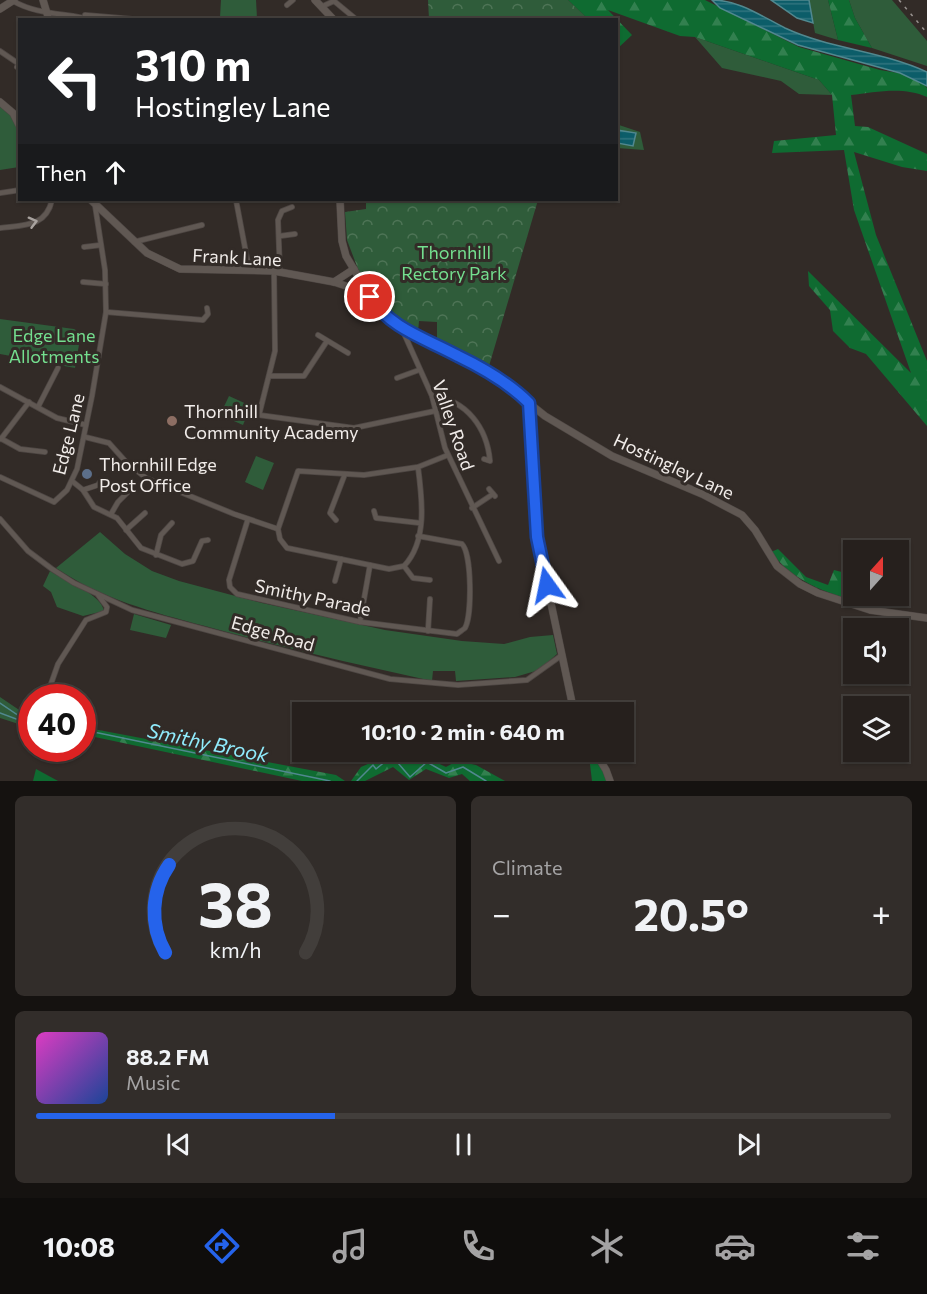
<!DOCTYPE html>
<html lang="en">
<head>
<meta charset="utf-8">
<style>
	body { margin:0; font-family:Commissioner,sans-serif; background:#322d2a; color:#f1f3f6; height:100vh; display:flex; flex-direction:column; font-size:22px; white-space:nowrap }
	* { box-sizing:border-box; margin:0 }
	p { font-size:20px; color:#a4a3a4 }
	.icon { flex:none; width:33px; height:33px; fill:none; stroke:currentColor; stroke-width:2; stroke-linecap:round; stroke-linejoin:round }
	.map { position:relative; height:781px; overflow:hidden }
	.details { display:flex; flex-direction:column; gap:15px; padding:15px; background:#151210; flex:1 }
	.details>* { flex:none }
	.top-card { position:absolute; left:18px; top:18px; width:600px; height:183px; border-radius:0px; box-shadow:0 2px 4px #0004,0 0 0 2px #423e3b; background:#202124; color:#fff; overflow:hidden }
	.needle { width:39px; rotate:21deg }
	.buttons { position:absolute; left:843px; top:540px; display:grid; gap:12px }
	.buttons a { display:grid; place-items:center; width:66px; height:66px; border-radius:0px; background:#26201d; box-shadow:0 2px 4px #0004,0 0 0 2px #423e3b; font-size:30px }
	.speed { position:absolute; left:18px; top:684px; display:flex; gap:12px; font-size:30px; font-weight:700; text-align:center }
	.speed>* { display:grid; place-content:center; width:78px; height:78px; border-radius:50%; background:#26201d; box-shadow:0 2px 4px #0004,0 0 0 2px #423e3b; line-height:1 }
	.speed .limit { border:9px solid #d22; background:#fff; color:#111 }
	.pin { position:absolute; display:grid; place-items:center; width:51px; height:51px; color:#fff; margin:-26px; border:3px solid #fff; border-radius:50%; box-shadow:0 2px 6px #0007 }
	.me { position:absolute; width:66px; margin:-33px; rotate:348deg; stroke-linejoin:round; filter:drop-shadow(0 0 4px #0008) }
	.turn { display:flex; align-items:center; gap:21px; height:126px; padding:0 18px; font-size:27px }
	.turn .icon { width:78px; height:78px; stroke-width:2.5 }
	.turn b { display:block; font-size:42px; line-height:51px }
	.then { display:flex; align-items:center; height:57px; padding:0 18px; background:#0003; gap:12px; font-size:22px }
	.big { font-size:45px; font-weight:700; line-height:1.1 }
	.details .card { flex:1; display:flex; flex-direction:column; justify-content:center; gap:9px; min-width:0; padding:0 21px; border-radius:9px; background:#322d2a }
	.details .dial { align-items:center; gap:0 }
	.dial svg { height:156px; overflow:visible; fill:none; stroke:#423e3b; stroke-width:7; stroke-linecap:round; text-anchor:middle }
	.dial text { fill:#f1f3f6; stroke:none }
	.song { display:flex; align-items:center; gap:18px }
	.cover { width:72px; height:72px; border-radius:9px; background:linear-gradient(135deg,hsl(310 70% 55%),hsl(220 70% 35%)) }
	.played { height:6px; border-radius:3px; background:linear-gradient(90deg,#2563eb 35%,#423e3b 35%) }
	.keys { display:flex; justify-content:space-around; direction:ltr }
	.heat { display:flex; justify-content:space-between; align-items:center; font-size:33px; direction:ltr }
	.details .tiles { flex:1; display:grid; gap:15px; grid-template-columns:1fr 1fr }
	.card:last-child { grid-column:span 2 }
	.trip { position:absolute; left:292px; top:702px; width:342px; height:60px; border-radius:0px; background:#26201d; box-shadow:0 2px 4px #0004,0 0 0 2px #423e3b; font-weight:700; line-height:60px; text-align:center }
	.menu { display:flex; height:96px; justify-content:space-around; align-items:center; background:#0f0d0c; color:#a4a3a4 }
	.menu .icon { width:42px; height:42px }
	.menu .current { color:#2563eb }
	.menu b { font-size:27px; color:#f1f3f6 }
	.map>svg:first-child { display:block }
	.green { fill:#2f5c3a }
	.forest { fill:url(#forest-firs) }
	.park { fill:url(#park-crowns) }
	.water { fill:url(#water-rules); stroke:#51888f; stroke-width:1.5 }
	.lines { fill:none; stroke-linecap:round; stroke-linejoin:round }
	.stream { stroke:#51888f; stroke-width:1.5 }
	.street-casing { stroke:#4e4744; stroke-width:6 }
	.secondary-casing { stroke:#4e4744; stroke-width:8 }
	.street { stroke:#605853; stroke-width:4.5 }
	.secondary { stroke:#605853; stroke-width:7 }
	.rail { stroke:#9a9491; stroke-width:1.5; stroke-dasharray:3 6; stroke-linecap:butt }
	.oneway { stroke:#a8a29e }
	.route-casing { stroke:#184099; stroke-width:15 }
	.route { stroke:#2563eb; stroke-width:10 }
	.education-dot { fill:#8d6e63; stroke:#322b27; stroke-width:2 }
	.service-dot { fill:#5c6f8a; stroke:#322b27; stroke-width:2 }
	.labels { text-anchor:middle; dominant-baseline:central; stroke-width:6; stroke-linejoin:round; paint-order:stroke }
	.park-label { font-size:18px; fill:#74df8f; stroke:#322b27 }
	.street-label { font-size:18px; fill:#f1ece9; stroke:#322b27 }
	.poi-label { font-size:18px; fill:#f1ece9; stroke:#322b27; text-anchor:start }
	.water-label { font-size:20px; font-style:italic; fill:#90ecfd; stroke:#322b27 }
</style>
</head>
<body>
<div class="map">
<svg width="927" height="781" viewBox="0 0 927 781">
	<defs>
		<pattern id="forest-firs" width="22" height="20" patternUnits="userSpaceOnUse" patternTransform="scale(1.5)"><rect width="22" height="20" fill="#0f6b31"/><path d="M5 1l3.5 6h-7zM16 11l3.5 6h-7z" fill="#32804f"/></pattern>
		<pattern id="park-crowns" width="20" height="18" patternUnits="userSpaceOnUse" patternTransform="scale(1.5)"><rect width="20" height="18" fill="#2f5c3a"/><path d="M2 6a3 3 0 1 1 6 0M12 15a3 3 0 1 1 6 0" fill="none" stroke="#4e7456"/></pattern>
		<pattern id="water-rules" width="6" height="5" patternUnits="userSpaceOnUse" patternTransform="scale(1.5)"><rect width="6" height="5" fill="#0c5d69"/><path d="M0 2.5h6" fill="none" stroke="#30747e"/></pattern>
	</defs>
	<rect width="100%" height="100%" fill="#322b27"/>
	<!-- green -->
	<g class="green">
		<polygon points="221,0 256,0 257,18 220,17"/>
		<polygon points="809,0 828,0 838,40 815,33"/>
		<polygon points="849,0 892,0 927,41 927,66 872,48 855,18"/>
		<polygon points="695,37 819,80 832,95 799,94 781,81 722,68"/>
		<polygon points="0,102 20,127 19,167 0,170"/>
		<polygon points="616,124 640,132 644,150 617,148"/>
		<polygon points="0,319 74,329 81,333 75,368 0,354"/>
		<polygon points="229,396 251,406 243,425 220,415"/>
		<polygon points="256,456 274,463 263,490 245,482"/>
		<path d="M100 532 125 554 152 571 179 581 262 603 385 630 462 641 504 644 530 637 553 635 557 654 539 670 515 677 456 681 455 671H433L432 681C356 664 280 647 205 626 152 612 102 599 56 568Z"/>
		<path d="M50 571C66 581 101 594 104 611L83 616 57 607 51 592 43 586Z"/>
		<polygon points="134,614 171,625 166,638 130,630"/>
		<polygon points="0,697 31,718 31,728 0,718"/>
	</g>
	<!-- forest -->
	<g class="forest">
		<path d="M568 0H705L799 47 880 70 904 74 922 82 927 88V97C904 86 875 92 851 95L855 126 868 127 927 154V171L902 167 854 152 876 235 927 361V426L866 354 850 348 833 331 830 310 809 286 808 271 911 373 854 210 844 150 772 153 774 141 836 135 832 95 819 80 695 37 680 36 608 10 632 35 617 49 616 20 588 19Z"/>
		<polygon points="828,0 849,0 855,18 872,48 838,40"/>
		<path d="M778 549 806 577 828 585 834 570 853 575 854 596H860L859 602C824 592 794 582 771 552Z"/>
		<polygon points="88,728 336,775 345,781 302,781 95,737 82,751 68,749 82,748 83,733"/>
		<path d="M380 752C402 751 427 757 446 767L457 761 476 765 505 781H470L462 774 449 778 426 769 409 780 393 767 365 781H351L361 767 377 760Z"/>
		<polygon points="578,752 590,752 604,770 607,781 592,781 590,764"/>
		<polygon points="36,769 58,781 33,781"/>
	</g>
	<!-- park -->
	<g class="park">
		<polygon points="428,0 568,0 588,19 429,19"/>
		<polygon points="366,200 538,200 489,366 437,340 437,322 419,321 418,332 396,322 380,306 358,269 347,240 345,212 366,209"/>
	</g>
	<!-- water -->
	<g class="water">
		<path d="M712 0C739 0 761 16 785 28 830 49 882 51 927 72V86L900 73 798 45 720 8Z"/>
		<polygon points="771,0 809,0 813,23 797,18"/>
		<polygon points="617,130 636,133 633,146 617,143"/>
	</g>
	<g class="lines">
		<!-- stream -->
		<g class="stream">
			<polyline points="0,703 31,724"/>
			<polyline points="0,713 27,723"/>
			<polyline points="82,736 89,731 330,781"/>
			<polyline points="357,781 373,765 376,769 392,756 410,777 427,762 446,773 463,767 486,781"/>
		</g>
		<defs>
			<g id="street">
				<path d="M13 1C37 15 66 13 93 20"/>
				<polyline points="287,5 293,0"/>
				<polyline points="321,7 334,1 357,20"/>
				<polyline points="85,15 144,20"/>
				<polyline points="0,51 19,64 17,67"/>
				<polyline points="0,193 20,190"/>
				<polyline points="236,200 249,269"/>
				<path d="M0 228C24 225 46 227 52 200"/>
				<polyline points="280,236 295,234"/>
				<polyline points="134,242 202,225"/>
				<polyline points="84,247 101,245"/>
				<polyline points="274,271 275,351 259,415 354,428 435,411"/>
				<polyline points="280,273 278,220 282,211 292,207"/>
				<polyline points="83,282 106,284"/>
				<polyline points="106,312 203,320 208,314 207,308"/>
				<polyline points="402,329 432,396 445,448 499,561"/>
				<polyline points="318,335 348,353"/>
				<polyline points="269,376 304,376 327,341"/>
				<polyline points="397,378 419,370"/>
				<polyline points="0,387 57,418 86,425"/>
				<path d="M432 396C467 400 487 428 490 461L484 459"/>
				<polyline points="38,407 58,368"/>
				<polyline points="85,437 109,443 127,463 146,478 234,514 278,529"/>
				<polyline points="0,438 20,449 45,452"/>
				<polyline points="1,439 29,402"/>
				<path d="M418 467C422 498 428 541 404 566L389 569 287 548 280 539 278 529 298 471 364 475 418 467 448 455"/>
				<polyline points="0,477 54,502 67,490 77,469 92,396 106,312 105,270 95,205"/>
				<polyline points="72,481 83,490 94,507 117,518 141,548 182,564 193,561 202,541 208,540"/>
				<polyline points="489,489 495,496"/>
				<polyline points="83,490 98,485 100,482"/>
				<polyline points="472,508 493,494"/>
				<polyline points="374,511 376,518 420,523"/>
				<polyline points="111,514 118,502 128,492"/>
				<polyline points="0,519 28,551 52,569 74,583 132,610 390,679 458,685 527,680 562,655"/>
				<path d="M248 519 229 580 230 587 237 594 360 622 457 634C458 633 464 629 465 628 472 616 472 554 462 544L418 536"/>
				<polyline points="336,520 330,513 345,474"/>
				<polyline points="126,530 145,513"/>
				<polyline points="156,555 161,535 172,523"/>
				<polyline points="404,566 413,578 430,580"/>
				<polyline points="335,581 341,559"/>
				<polyline points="360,622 370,565"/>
				<polyline points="428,631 430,599"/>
				<polyline points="46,698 58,664 86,620 106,612 107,607 98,595"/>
			</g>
			<g id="secondary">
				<polyline points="43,0 49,20"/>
				<polyline points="315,0 334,20"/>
				<polyline points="0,9 14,0"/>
				<polyline points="0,102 13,113 20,127"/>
				<polyline points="91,200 147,253 180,269 274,271 334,282 367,293"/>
				<polyline points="340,200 342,241 346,256 378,310 395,325 496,377 545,416 612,456 702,494 742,515 755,530 777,566 800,584 818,593 870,610 927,618"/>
				<polyline points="334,282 354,269"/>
				<polyline points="529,403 537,537 574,712"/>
				<polyline points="595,752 606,770 610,781"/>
			</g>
		</defs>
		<!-- street casing -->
		<use href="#street" class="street-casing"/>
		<!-- secondary casing -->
		<use href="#secondary" class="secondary-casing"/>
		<!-- street -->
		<use href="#street" class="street"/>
		<!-- secondary -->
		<use href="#secondary" class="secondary"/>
		<!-- rail -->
		<polyline class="rail" points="899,0 927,33"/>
	</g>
	<!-- one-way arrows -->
	<defs><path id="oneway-chevron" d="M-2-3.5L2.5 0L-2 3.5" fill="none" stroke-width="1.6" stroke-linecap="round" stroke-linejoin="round" transform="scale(1.5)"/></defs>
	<use class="oneway" href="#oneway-chevron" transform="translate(33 222) rotate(-15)"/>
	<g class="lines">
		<defs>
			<path id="route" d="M370 297C391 329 425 338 458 356 483 368 509 383 529 403L537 537 547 585"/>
		</defs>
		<!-- route casing -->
		<use href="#route" class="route-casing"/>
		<!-- route -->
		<use href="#route" class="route"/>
	</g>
	<!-- markers -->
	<circle class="education-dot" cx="172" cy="421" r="6"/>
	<circle class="service-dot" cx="87" cy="474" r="6"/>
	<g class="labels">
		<!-- park labels -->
		<g class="park-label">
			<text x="454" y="252">Thornhill<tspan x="454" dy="21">Rectory Park</tspan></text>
			<text x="54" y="335">Edge Lane<tspan x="54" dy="21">Allotments</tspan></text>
		</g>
		<!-- street labels -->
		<g class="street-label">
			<text transform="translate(237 257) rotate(3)">Frank Lane</text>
			<text transform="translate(454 425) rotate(71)">Valley Road</text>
			<text transform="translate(68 434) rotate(-76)">Edge Lane</text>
			<text transform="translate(674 466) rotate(25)">Hostingley Lane</text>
			<text transform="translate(313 597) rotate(12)">Smithy Parade</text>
			<text transform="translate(273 633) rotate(16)">Edge Road</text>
		</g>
		<!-- poi labels -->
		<g class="poi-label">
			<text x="184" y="411">Thornhill<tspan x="184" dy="21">Community Academy</tspan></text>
			<text x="99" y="464">Thornhill Edge<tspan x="99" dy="21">Post Office</tspan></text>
		</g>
		<!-- water labels -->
		<g class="water-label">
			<text transform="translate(208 742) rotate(12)">Smithy Brook</text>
		</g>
	</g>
</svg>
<div class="buttons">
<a><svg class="needle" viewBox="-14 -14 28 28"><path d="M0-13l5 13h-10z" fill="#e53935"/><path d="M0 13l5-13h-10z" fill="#a4a3a4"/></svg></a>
<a><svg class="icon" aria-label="sound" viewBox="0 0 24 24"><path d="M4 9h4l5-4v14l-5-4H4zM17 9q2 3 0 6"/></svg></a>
<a><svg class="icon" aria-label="layers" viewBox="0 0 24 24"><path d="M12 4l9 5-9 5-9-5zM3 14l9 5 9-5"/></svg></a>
</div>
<div class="speed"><div class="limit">40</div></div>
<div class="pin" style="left:370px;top:297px;background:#d93025"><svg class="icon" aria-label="arrive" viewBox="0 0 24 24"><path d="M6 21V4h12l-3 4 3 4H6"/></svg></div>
<svg class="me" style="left:547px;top:585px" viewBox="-20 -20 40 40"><path d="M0-17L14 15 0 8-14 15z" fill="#2563eb" stroke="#fff" stroke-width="4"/></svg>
<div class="trip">10:10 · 2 min · 640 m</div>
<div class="top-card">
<div class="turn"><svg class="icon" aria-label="left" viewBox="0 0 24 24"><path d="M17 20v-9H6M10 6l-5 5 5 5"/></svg><div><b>310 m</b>Hostingley Lane</div></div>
<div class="then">Then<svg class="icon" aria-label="ahead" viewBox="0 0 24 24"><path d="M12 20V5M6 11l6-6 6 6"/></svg></div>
</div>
</div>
<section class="details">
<div class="tiles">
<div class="card dial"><svg viewBox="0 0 100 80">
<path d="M14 69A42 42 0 1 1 86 69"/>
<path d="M14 69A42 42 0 0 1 16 24" stroke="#2563eb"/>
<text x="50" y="56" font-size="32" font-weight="700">38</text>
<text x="50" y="72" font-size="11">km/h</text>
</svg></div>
<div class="card"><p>Climate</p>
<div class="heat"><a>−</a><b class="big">20.5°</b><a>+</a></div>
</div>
<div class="card">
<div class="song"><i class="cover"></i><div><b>88.2 FM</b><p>Music</p></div></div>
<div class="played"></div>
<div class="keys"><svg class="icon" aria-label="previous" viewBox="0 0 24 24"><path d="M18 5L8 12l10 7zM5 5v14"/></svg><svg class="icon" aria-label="pause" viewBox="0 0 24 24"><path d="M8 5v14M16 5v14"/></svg><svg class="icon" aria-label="next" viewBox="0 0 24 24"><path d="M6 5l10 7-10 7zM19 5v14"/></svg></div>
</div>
</div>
</section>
<nav class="menu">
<b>10:08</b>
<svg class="icon current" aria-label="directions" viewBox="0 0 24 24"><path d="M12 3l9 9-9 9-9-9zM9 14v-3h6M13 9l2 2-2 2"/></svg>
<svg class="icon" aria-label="music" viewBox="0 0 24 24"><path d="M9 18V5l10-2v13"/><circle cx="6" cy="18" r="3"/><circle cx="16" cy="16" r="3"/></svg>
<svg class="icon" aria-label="phone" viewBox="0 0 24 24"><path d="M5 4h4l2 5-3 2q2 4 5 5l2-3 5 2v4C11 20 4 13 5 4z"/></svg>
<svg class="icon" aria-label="climate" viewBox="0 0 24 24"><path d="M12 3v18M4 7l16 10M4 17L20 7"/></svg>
<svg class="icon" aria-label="car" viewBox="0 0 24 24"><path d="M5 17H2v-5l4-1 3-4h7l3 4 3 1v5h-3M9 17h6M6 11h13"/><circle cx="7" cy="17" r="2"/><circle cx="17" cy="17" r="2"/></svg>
<svg class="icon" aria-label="filters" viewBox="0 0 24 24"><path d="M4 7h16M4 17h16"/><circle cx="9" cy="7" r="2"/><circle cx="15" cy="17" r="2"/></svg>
</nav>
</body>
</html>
